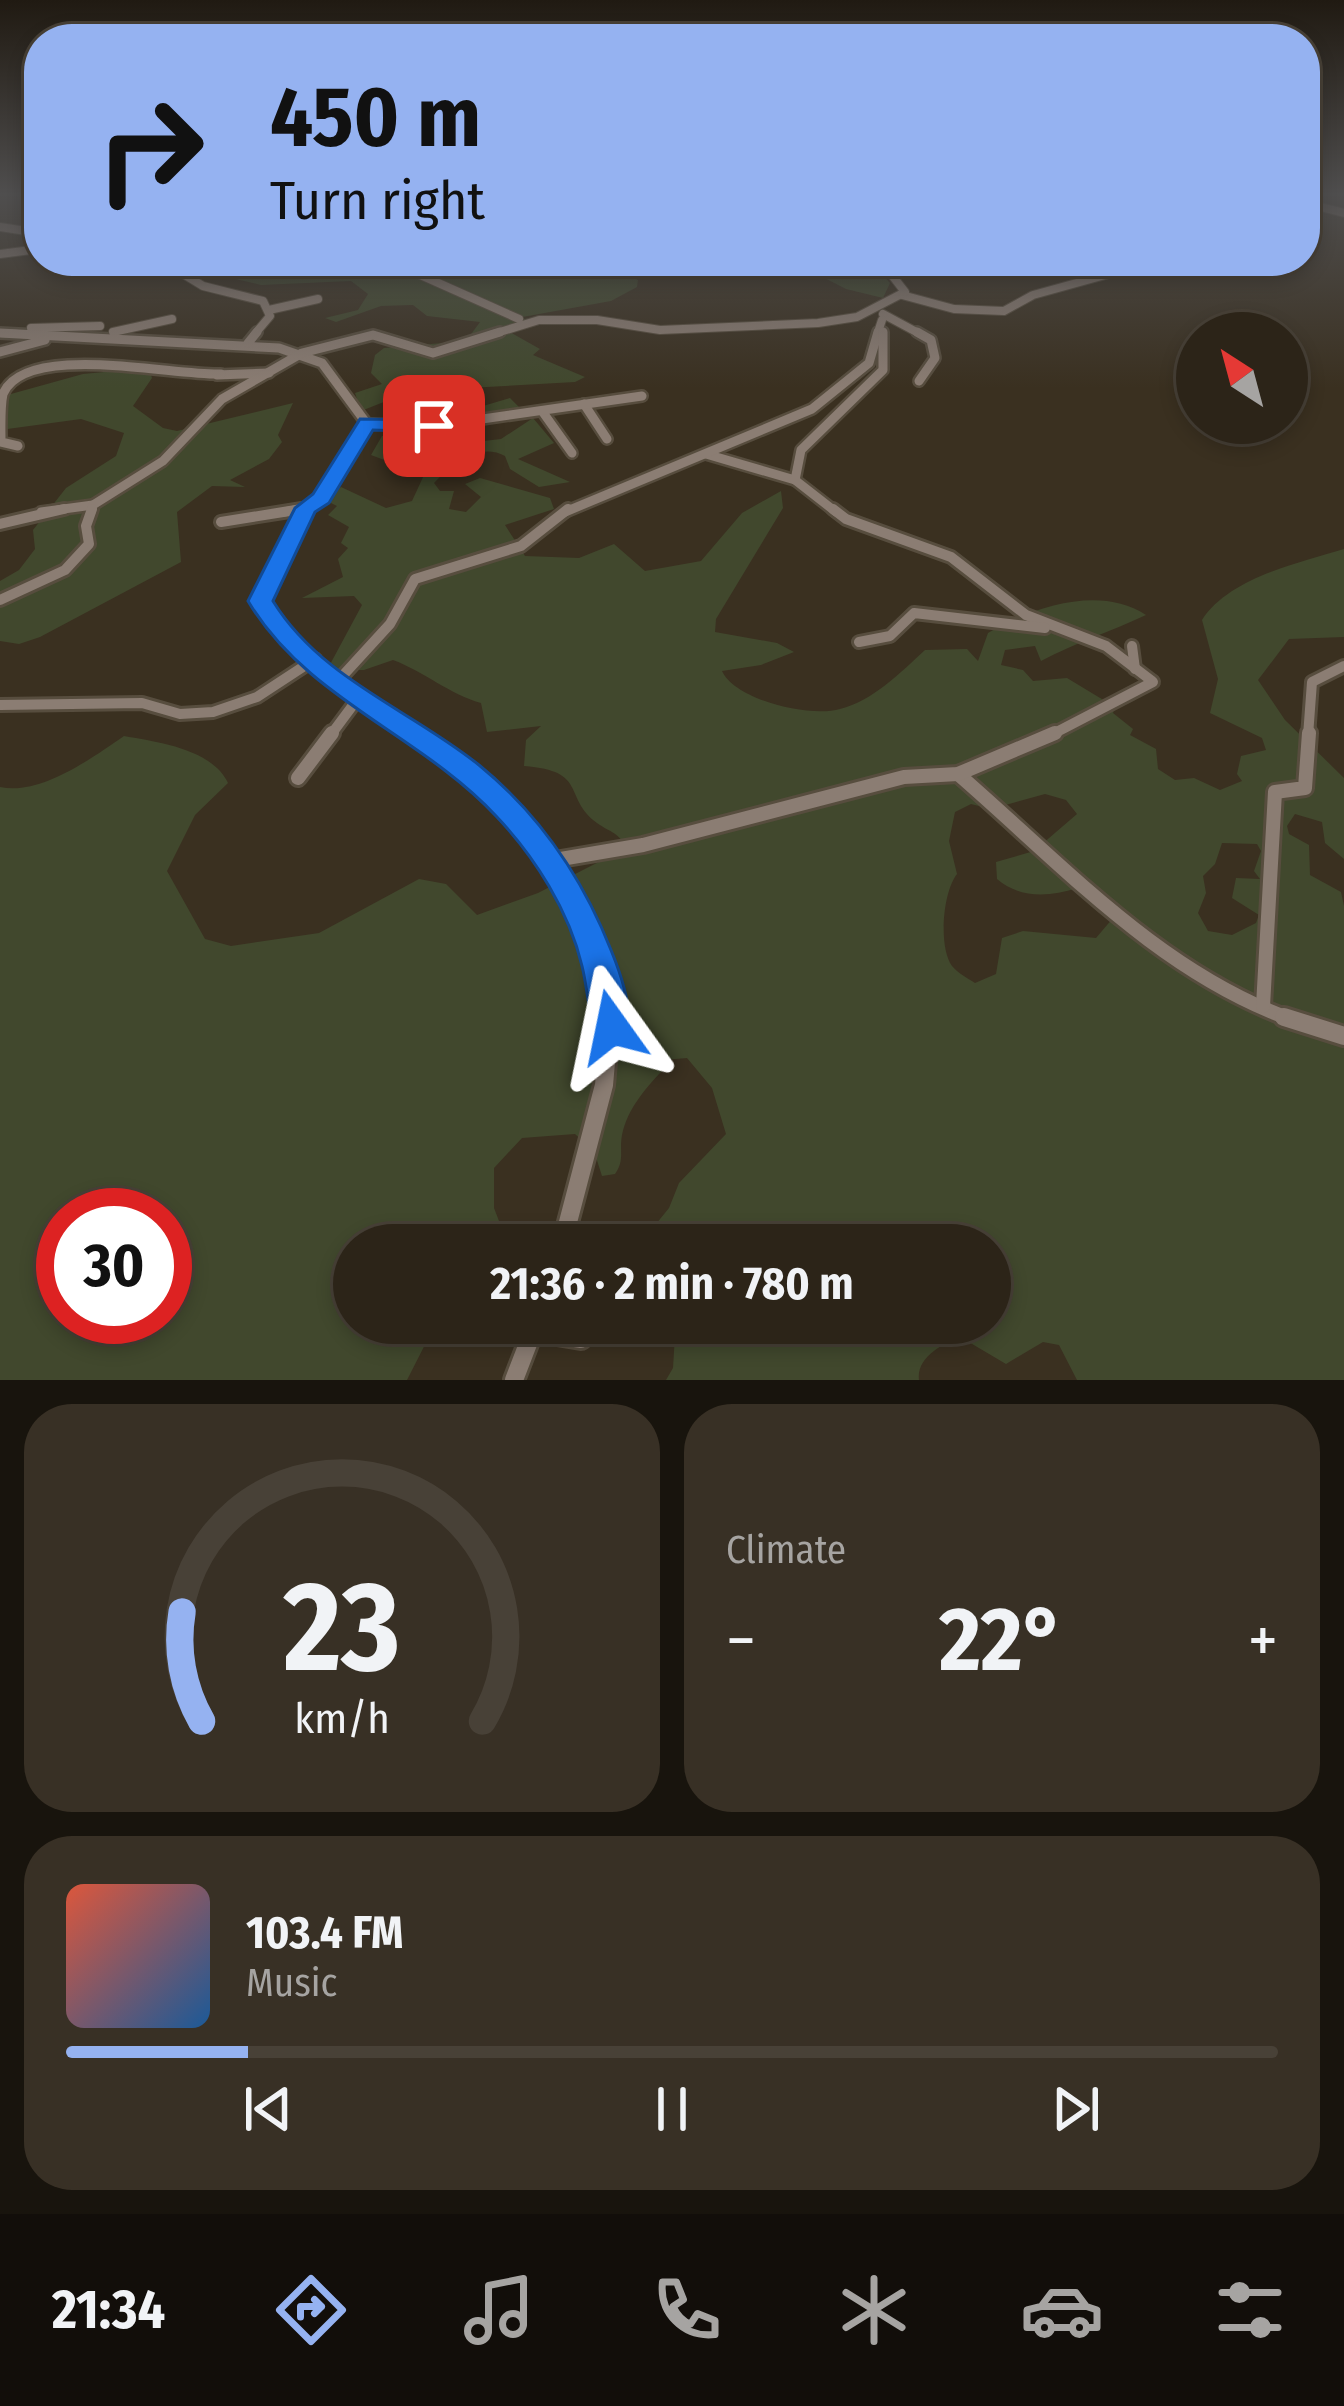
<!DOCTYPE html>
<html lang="en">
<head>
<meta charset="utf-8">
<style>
	body { margin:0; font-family:"Fira Sans Condensed",sans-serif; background:#383025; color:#f1f3f6; height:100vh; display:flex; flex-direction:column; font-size:45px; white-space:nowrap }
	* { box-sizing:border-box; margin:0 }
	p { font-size:39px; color:#a6a4a2 }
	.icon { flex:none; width:66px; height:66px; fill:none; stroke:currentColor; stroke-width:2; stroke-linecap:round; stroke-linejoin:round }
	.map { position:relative; height:1380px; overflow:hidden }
	.drawer { display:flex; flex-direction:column; gap:24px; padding:24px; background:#18140d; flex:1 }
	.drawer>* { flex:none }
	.hud { position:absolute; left:24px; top:24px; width:1296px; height:252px; border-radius:48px; box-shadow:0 6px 18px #0003,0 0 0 3px #484137; background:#95b2f1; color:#111; overflow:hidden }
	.needle { width:78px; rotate:324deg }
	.fabs { position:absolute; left:1176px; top:312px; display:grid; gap:24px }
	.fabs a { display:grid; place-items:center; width:132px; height:132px; border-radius:50%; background:#2c2418; box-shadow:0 6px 18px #0003,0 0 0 3px #484137; font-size:60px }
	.speed { position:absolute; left:36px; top:1188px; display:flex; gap:24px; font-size:60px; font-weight:700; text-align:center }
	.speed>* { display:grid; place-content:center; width:156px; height:156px; border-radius:50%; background:#2c2418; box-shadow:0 6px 18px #0003,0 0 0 3px #484137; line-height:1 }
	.speed .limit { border:18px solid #d22; background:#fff; color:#111 }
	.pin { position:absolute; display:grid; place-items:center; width:102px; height:102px; color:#fff; margin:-51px; border-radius:24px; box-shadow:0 6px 18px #0006 }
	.me { position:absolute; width:132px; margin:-66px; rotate:348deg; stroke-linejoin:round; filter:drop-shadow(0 0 9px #0008) }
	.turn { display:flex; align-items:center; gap:42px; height:252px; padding:0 48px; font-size:54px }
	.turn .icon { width:156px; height:156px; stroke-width:2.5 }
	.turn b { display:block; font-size:84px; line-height:102px }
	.big { font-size:90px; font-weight:700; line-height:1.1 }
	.drawer .tile { flex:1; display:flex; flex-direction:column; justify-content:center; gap:18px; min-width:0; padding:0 42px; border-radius:48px; background:#383025 }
	.drawer .dial { align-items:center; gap:0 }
	.dial svg { height:312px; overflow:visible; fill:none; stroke:#484137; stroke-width:7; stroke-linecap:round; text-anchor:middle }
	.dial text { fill:#f1f3f6; stroke:none }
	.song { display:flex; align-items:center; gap:36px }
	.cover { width:144px; height:144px; border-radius:18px; background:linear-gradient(135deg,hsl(10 70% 55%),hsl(210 70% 35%)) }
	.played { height:12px; border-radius:6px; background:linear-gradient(90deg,#95b2f1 15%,#484137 15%) }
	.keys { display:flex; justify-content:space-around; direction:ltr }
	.heat { display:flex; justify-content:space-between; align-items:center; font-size:66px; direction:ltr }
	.drawer .tiles { flex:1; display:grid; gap:24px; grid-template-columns:1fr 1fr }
	.tile:last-child { grid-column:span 2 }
	.trip { position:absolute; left:333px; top:1224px; width:678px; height:120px; border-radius:60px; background:#2c2418; box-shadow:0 6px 18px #0003,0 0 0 3px #484137; font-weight:700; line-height:120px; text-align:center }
	.dock { display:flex; height:192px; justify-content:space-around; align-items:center; background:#120e0a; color:#a6a4a2 }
	.dock .icon { width:84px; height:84px }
	.dock .selected { color:#95b2f1 }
	.dock b { font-size:54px; color:#f1f3f6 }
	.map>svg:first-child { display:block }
	.green { fill:#41482d; fill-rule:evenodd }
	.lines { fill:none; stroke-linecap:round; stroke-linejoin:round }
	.minor-far4-casing { stroke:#574d3e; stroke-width:10 }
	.minor-far3-casing { stroke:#574d3e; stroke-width:14 }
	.minor-far2-casing { stroke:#574d3e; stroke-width:16 }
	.minor-far1-casing { stroke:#574d3e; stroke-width:20 }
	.minor-casing { stroke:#574d3e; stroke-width:24 }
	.minor-far4 { stroke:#8b7d73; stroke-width:8 }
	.minor-far3 { stroke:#8b7d73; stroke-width:9 }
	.minor-far2 { stroke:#8b7d73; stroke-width:10 }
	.minor-far1 { stroke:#8b7d73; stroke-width:14 }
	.minor { stroke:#8b7d73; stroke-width:18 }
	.route { fill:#1a73e8; stroke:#114b97; stroke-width:3 }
</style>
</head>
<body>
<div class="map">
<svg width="1344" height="1380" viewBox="0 0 1344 1380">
	<rect width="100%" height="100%" fill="#3a3020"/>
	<!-- green -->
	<g class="green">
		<polygon points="210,261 526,261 624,273 638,280 637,287 611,301 517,318 539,320 506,330 540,349 533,355 585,377 575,382 468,388 445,400 399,396 361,411 355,393 382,384 371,373 375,355 384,348 466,341 480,322 427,316 413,305 381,306 336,322 325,318 358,310 368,294 351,281 261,285 197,270"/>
		<polygon points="791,261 878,270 890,283 883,298 846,289"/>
		<polygon points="136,369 150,371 152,378 133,406 163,428 177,431 293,403 278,435 282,442 269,459 230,480 245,487 212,486 177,512 181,562 40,637 19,644 0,641 0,581 19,570 35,549 33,530 66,488 116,456 124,433 81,419 0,430 0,397 83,374"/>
		<path d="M510 398 521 409 474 421 475 442 501 439 533 418 554 443 518 459 570 482 539 487 510 469 505 456C479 442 453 464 434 483L440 491H454L449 509 466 512 481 497 465 484 480 478 550 498 554 509 505 525 525 556 579 558 614 544 645 571 701 561 742 513 781 491 783 508 716 619 715 632 777 643 794 652 761 665 722 671C735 700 810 718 840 709 873 701 901 672 925 650L967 649 978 661 988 633C1031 608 1099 584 1146 615 1110 632 1077 642 1041 661L1035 646 1005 650 1001 665 1023 670 1033 681 1067 678 1115 707 1113 713 1133 729 1130 735 1156 749 1158 769 1175 780 1194 778 1220 790 1242 781 1237 774 1241 756 1266 750 1262 738 1210 713 1218 679 1202 620C1229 578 1298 563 1344 549V637L1289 639 1258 680 1285 720 1344 778V859L1325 843 1322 822 1295 814 1287 826 1289 834 1309 845 1310 875 1341 892 1344 906V1380H1077L1059 1345 1043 1342 1006 1364 962 1338C943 1342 916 1358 919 1380H666L673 1368 675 1335 665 1323H990V1245H639L669 1208 679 1183 726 1134 712 1088 687 1058 663 1060 666 1067C647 1086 627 1109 622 1135 619 1151 625 1160 615 1174L602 1176 594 1151 575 1134 522 1138 494 1168V1208L504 1234 496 1245H354V1323H436L407 1380H0V787C40 796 92 758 124 736 158 742 212 749 228 783L195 815 167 871 205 939 231 946 319 933 419 879 446 884 477 915 538 893 626 848C619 832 611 833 597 823 562 797 589 771 524 766L526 740 541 726 487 732 481 703C449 694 425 672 393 660L364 670H327L362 605 354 596 302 598 343 577 338 559 348 548 341 543 349 527 328 515 337 506 321 498 341 487 386 508 412 501 424 475 371 455 382 436ZM1045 794 1066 800 1077 814 1034 851 996 862 997 879C1021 899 1049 897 1077 888L1119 911 1096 938 1023 931 1002 938 996 974 975 983C967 978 958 973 952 966 938 946 943 892 957 874L949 841 955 812 971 804 991 809ZM1222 843 1257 844 1261 851 1254 871 1260 879 1236 878 1232 898 1259 915 1256 923 1232 935 1208 931 1198 913 1206 893 1203 876 1215 864ZM63 1215H165V1317H63Z"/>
	</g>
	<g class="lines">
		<defs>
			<g id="minor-far4">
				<polyline points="1305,203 1344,213"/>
				<polyline points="0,227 39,233"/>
				<polyline points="0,254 39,249"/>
				<polyline points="162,261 203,286 263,301 270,316 254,335"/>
				<polyline points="389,261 519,319"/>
				<polyline points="902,295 954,309 1004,311 1033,295 1109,274"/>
				<polyline points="269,310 318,299"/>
				<polyline points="883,314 922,335"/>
				<polyline points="31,328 100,326"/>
				<polyline points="113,332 172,319"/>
				<polyline points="0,333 40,335"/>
				<polyline points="490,335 539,320 597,320 660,330 818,323 857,317 905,292 881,261"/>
				<polyline points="877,335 882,320"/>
			</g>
			<g id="minor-far3">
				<polyline points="917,332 931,340 935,358 919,381"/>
				<polyline points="0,333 279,348 322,363 367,424"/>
				<polyline points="248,343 257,332"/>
				<polyline points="0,352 45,340"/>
				<polyline points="217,375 269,373"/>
				<polyline points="584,404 607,439"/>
				<polyline points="542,411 572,453"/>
				<polyline points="367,424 434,426 642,396"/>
				<path d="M18 446 1 442C1 428 0 408 3 394 25 341 173 376 221 374"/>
				<polyline points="706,454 795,480"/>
				<polyline points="41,512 93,505"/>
				<polyline points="91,512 93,505 163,461 222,399 302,353 373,335 433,353 500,332"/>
				<polyline points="284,512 306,508"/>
				<polyline points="304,512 321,498 367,424"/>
				<polyline points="565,512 812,409 869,363 878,332"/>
				<polyline points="836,512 795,480 801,450 883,370 883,332"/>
			</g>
			<g id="minor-far2">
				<polyline points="306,509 260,601 315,665 414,736"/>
				<polyline points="833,509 846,519 951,557 1026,615 1106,646 1152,681"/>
				<polyline points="221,522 302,509"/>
				<polyline points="0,524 64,509"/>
				<polyline points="0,600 65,570 89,544 86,526 92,509"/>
				<polyline points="859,642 890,636 914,613 1045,628"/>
				<polyline points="1132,646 1135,669"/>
				<polyline points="336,683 390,624 415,579 521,546 568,509"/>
				<polyline points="0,705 142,703 180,714 213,712 257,697 315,659"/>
				<polyline points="330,736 359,697"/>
				<polyline points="1049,736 1153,682"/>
				<polyline points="1308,736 1312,682 1344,666"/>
			</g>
			<g id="minor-far1">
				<path d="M409 733C507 797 604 897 610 1020"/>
				<path d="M958 774C1062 864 1160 973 1293 1020"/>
				<polyline points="298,778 332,733"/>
				<polyline points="549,861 643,845 904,777 958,774 1055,733"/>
				<polyline points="1263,1006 1275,792 1305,788 1309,733"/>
			</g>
			<g id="minor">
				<polyline points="1284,1017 1344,1036"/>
				<polyline points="562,1245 604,1085 610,1017"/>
				<polyline points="533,1331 581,1339"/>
				<polyline points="514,1380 536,1323"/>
			</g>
		</defs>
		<!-- minor-far4 casing -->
		<use href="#minor-far4" class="minor-far4-casing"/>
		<!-- minor-far3 casing -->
		<use href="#minor-far3" class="minor-far3-casing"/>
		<!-- minor-far2 casing -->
		<use href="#minor-far2" class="minor-far2-casing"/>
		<!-- minor-far1 casing -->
		<use href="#minor-far1" class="minor-far1-casing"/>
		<!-- minor casing -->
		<use href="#minor" class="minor-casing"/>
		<!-- minor-far4 -->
		<use href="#minor-far4" class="minor-far4"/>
		<!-- minor-far3 -->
		<use href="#minor-far3" class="minor-far3"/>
		<!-- minor-far2 -->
		<use href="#minor-far2" class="minor-far2"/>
		<!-- minor-far1 -->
		<use href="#minor-far1" class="minor-far1"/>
		<!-- minor -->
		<use href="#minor" class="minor"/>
	</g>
	<!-- sky -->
	<linearGradient id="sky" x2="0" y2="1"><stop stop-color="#201a12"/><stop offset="0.5" stop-color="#4f4e4e"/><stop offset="1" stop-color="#4f4e4e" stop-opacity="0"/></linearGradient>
	<rect width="1344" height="388" fill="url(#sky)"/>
	<!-- route -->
	<path class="route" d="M360 419 434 420 444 426 434 432 373 430 329 503 315 512 273 601C321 679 411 710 479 765 539 814 583 879 611 950 620 972 636 1015 625 1038L612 1042 599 1038C588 1016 588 990 582 966 569 911 535 857 496 816 421 735 306 699 248 601L295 508 313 494Z"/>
</svg>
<div class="fabs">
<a><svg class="needle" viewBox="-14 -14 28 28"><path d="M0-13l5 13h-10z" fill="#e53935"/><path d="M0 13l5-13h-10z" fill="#a6a4a2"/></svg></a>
</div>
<div class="speed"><div class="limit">30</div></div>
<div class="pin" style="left:434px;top:426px;background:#d93025"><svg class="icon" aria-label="arrive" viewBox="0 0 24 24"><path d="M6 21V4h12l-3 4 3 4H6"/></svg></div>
<svg class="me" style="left:612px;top:1027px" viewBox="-20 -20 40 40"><path d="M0-17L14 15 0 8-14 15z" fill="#1a73e8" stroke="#fff" stroke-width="4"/></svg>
<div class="trip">21:36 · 2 min · 780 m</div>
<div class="hud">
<div class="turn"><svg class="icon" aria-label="right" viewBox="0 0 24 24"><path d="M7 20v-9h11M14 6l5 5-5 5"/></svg><div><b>450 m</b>Turn right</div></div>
</div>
</div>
<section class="drawer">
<div class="tiles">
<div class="tile dial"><svg viewBox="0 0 100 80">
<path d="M14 69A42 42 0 1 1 86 69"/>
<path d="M14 69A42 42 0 0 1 9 41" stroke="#95b2f1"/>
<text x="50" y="56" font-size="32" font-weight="700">23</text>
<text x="50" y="72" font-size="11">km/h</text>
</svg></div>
<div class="tile"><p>Climate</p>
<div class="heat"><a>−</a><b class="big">22°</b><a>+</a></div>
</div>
<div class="tile">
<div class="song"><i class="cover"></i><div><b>103.4 FM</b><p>Music</p></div></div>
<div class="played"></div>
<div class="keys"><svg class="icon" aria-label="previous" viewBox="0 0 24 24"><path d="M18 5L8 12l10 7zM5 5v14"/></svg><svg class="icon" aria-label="pause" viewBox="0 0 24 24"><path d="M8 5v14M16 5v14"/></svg><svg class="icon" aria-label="next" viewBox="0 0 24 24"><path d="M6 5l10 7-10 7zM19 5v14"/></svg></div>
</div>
</div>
</section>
<nav class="dock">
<b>21:34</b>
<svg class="icon selected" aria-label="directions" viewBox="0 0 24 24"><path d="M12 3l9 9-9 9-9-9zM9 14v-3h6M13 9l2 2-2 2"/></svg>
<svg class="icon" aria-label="music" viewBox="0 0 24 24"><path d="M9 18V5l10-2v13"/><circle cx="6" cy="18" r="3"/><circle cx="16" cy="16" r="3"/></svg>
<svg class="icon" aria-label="phone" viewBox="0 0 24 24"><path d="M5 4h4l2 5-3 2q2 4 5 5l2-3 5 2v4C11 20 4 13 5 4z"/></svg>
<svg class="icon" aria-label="climate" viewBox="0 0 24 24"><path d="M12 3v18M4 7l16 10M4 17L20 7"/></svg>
<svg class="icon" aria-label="car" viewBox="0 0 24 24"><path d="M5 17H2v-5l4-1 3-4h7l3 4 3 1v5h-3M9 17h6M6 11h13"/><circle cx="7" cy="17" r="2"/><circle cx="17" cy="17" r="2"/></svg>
<svg class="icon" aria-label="filters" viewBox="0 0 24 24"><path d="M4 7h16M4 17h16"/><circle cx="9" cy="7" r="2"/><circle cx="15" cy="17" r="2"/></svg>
</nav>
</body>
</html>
